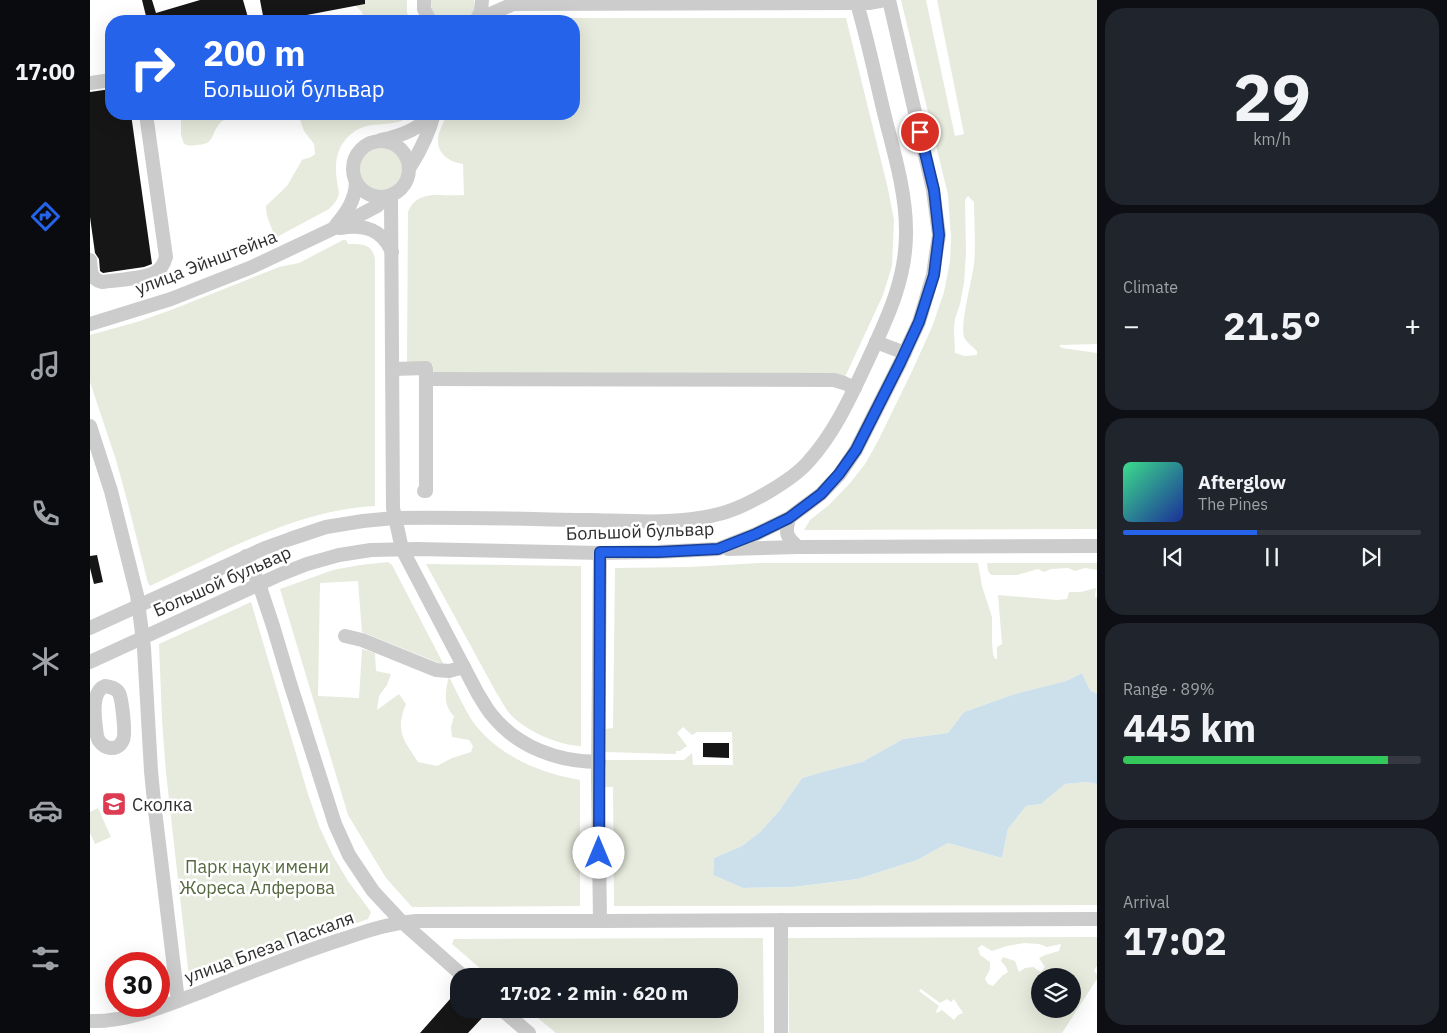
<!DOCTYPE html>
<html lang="en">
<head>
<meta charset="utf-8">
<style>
	body { margin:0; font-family:"IBM Plex Sans",sans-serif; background:#20242c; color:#f1f3f6; height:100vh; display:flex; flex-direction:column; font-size:19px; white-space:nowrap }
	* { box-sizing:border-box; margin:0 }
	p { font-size:16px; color:#9ea1a6 }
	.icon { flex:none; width:28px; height:28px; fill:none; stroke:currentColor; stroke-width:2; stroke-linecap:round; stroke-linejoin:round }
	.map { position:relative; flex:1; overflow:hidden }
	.side { display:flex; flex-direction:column; gap:8px; padding:8px; background:#0d0f14; width:350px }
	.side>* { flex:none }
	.guide { position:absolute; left:15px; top:15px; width:475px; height:105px; border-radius:20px; box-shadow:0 5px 20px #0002; background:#2563eb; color:#fff; overflow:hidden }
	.controls { position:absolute; left:941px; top:968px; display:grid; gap:10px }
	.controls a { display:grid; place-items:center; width:50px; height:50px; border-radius:50%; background:#171b24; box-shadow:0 5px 20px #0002; font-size:25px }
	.speed { position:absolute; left:15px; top:952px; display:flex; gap:10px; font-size:25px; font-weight:700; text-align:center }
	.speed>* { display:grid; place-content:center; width:65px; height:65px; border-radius:50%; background:#171b24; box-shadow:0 5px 20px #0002; line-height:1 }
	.speed .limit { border:8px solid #d22; background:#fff; color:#111 }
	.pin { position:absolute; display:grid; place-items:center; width:42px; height:42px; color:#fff; margin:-21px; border:2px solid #fff; border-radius:50%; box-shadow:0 1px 5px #0007 }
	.me { position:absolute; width:55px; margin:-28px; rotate:0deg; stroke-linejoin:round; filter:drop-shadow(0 0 4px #0008) }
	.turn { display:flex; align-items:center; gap:18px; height:105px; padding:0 15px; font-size:22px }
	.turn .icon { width:65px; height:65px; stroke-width:2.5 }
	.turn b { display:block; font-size:35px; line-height:42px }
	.big { font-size:38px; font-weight:700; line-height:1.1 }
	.side .widget { flex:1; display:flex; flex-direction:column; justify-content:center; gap:8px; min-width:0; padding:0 18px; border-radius:20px; background:#20242c }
	.side .dial { align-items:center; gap:0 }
	.dial b { font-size:65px; line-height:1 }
	.song { display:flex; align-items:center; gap:15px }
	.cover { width:60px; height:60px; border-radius:8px; background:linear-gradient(135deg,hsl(150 70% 55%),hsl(230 70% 35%)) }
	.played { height:5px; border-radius:2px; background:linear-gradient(90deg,#2563eb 45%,#363941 45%) }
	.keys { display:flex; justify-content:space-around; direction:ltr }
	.heat { display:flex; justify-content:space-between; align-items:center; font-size:28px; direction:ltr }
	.charge { height:8px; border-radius:4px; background:linear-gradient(90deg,#34c759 89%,#363941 0) }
	.trip { position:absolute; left:360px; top:968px; width:288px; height:50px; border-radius:20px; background:#171b24; box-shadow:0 5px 20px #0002; font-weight:700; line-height:50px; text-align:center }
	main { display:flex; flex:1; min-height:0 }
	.dock { display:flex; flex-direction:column; width:90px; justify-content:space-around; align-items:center; background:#090b0e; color:#9ea1a6 }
	.dock .icon { width:35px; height:35px }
	.dock .selected { color:#2563eb }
	.dock b { font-size:22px; color:#f1f3f6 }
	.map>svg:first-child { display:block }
	.green { fill:#e6ebdd; fill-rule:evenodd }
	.water { fill:#cbe0ea }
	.building { fill:#161616 }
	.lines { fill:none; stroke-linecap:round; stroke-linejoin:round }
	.minor { stroke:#ccc; stroke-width:14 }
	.route-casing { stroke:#184099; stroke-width:12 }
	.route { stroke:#2563eb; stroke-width:9 }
	.labels { text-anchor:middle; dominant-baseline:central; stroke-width:5; stroke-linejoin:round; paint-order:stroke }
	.street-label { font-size:18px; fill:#2f2f2f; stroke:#fff }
	.poi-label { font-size:18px; fill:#2f2f2f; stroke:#fff; text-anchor:start }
	.park-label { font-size:18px; fill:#55683e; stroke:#fff }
</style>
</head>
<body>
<main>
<nav class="dock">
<b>17:00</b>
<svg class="icon selected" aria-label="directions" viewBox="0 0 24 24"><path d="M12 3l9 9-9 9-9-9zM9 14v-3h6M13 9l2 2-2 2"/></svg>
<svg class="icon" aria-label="music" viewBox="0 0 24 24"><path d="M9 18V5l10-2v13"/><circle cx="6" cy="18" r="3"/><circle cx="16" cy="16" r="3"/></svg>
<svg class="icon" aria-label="phone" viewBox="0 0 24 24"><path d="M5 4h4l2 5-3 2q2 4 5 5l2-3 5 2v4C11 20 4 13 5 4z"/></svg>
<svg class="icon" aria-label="climate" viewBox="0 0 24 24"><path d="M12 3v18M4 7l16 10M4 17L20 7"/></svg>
<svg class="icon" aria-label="car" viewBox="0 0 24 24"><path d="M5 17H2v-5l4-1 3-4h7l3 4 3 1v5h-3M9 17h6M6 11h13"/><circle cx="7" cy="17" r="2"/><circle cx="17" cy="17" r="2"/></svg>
<svg class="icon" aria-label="filters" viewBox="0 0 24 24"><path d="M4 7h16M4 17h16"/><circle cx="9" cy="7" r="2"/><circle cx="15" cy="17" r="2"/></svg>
</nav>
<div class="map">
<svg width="1007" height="1033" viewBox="0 0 1007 1033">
	<rect width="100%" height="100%" fill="#fff"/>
	<!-- green -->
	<g class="green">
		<polygon points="264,0 317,0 317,13 321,21 274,21 272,12 264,4"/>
		<path d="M341 0H384C386 8 383 16 376 21H349C342 15 341 9 341 0Z"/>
		<path d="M811 0H836L865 136 874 134 847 0H1007V344L969 345 972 348 1007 353V529L714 530 720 520 739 505 760 483 775 464 788 441 823 369 842 327 854 292 860 261 861 237 858 195ZM878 196 884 202C884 222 886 243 884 264 882 280 870 324 874 337 876 342 883 347 887 351V355L875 356 865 353 864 330 865 319 870 304 874 283 876 254 875 200Z"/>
		<path d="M432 18H756L798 189 804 220 802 266 793 295 755 377 348 375 343 371V365H317L318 212C327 188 353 197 374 195L373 164C357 162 344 151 349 133 351 127 355 120 356 114H484V21H407L410 19Z"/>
		<path d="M111 114H158C150 117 138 116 131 122 120 133 126 145 106 145 101 146 99 146 94 144L91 135V119Z"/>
		<path d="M208 114H322C302 134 275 112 253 143 245 155 245 168 247 181 247 185 249 189 249 193 248 200 243 205 239 209L185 238C182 226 176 220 176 206L197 186 212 160C217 158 221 158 225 154L224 144 214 131Z"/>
		<circle cx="291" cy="169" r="22"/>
		<path d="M253 240H256L258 244C271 244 282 243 285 259V506C206 510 131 553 60 586L58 583 37 500 26 460 0 382V335L47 322 81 310 189 267 209 263Z"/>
		<path d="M298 562 302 565 354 665 272 632 268 581 230 583 228 696 269 698 272 649 285 653 286 671 301 674 297 685 289 696 287 710 309 694 316 704C305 731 313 739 328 762L347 766 362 758 381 752 383 746 379 740 362 737 361 727 364 716C353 706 355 690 359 677 367 692 374 708 383 722 409 756 449 773 490 780V906L322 907 296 878 258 815 190 589 243 570 270 565Z"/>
		<polygon points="669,563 888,563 892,586 902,617 902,641 903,654 905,659 907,659 907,647 912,644 908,595 967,600 977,599 979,592 991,592 1006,588 1005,597 1007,597 1007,694 1000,690 992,673 976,681 925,694 874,712 858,733 813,739 772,762 736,771 712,778 689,811 670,832 652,846 624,858 623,875 653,888 703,887 768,879 827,860 858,843 912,858 918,829 936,806 951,804 975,784 997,782 1007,784 1007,905 524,906 523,787 514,787 514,760 594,760 602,753 603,765 643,765 642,732 607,732 602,735 593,727 587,733 597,746 590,751 586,751 586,754 514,752 515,729 523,728 525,568 600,567"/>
		<polygon points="897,563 1007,563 1007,570 995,568 985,571 978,568 961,569 954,572 948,569 927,575 901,575 898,571"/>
		<path d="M336 564 491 566V746C467 745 436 731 420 714 415 708 411 700 407 694Z"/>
		<polygon points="161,602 218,794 229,826 242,854 258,881 281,912 278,919 103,983 99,977 76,773 72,720 69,644"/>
		<polygon points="8,808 21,837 5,844 0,833 0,812"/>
		<path d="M1007 937V966L1004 970 1007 975V979L972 1033H699L698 938ZM934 943 949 944 957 947 971 944 969 951 955 955 949 958 955 967 951 972 943 967 935 968 929 972 925 961 913 957 911 961 916 967 918 972 912 976 903 986 898 984 895 979 900 969V962L890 955 888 948 892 945 902 951 917 946ZM950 976H982V1009H950ZM831 989 850 1003 857 999 861 1002 864 999 873 1013 868 1015 864 1020 852 1010 847 1013 846 1011 849 1006 829 991Z"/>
		<polygon points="673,938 674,1033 466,1033 437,1009 639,1009 639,976 399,976 362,944 364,939"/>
	</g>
	<!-- water -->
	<polygon class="water" points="992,673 1000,690 1007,694 1007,784 997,782 975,784 951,804 936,806 918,829 912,858 858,843 827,860 768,879 703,887 653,888 623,875 624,858 652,846 670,832 689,811 712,778 736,771 772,762 813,739 858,733 874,712 925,694 976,681"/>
	<!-- building -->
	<g class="building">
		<polygon points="52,0 62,0 66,13 110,0 153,0 159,21 125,21 124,16 106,21 46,21 46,19 56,16"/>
		<polygon points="170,0 275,0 275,4 185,21 174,21"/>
		<polygon points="21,89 21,114 41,114 62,264 54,267 13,273 10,271 9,259 5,253 0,217 0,92"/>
		<polygon points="7,555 13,582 4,584 0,568 0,556"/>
		<polygon points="613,743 639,743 639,758 613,757"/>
		<polygon points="369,989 369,1009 382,1009 392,1018 378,1033 330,1033"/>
	</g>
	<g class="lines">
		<!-- minor -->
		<g class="minor">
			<polyline points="334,0 334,9 340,21"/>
			<polyline points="387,20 423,4 779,3 795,0"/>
			<polyline points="386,21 391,11 392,0"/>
			<polyline points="0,83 21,80"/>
			<path d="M291 140C312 136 328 129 343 114"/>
			<circle cx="291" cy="169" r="28"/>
			<path d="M320 167C331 150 339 133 344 114"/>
			<path d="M301 196 303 508 312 549 388 694C392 700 396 708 401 714 427 747 468 762 509 762"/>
			<path d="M246 225C257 212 265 200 266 183"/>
			<path d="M250 228C274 224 292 229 302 252"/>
			<path d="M0 260C1 270 0 279 12 282 25 280 53 279 64 273 71 270 74 264 76 257L56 114"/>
			<polyline points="0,324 81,299 162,267 253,224 287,206 297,197"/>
			<polyline points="786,342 815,353"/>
			<polyline points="303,369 336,368 336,491 334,491"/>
			<polyline points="336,379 744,380 754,383 765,388"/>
			<polyline points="0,426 21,491 47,595 54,648 61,771 64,802 88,1001"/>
			<path d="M699 518C695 533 696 537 708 547"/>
			<polyline points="638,549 708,547 1007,546"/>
			<polyline points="156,556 169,584 183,626 200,683 245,824 259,855 283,891 296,905 312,922 373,976"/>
			<path d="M0 628 175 548 200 539 236 527 273 521 305 518C370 517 435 519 499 520 544 521 590 525 633 513 657 506 702 481 719 461 745 432 761 396 777 362 797 319 817 278 816 230 816 194 805 156 796 121 786 81 778 40 766 0"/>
			<polyline points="255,636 272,640 346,670 359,671 374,667"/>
			<polyline points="0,662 189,575 217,564 249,555 281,550 327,549 510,553 567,552 628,549 666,534 699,518 731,494 749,475 766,450 810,363 829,322 843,275 846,254 849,235 843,190 799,0"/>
			<path d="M15 686C21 687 26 688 29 693 32 699 36 734 33 740 27 754 10 748 7 736 5 720 0 692 15 686Z"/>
			<polyline points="691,920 691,1033"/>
			<polyline points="510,921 1007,919"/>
			<polyline points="411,1009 439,1033"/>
			<path d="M0 1021C36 1022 73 1007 106 994 156 974 205 954 256 938 279 930 301 923 326 921H510L508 778 510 553"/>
		</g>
	</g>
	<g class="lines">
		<defs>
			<polyline id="route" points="509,853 510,552 568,552 628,549 666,534 699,518 731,494 749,474 766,450 810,363 829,322 844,275 849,235 844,190 830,132"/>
		</defs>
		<!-- route casing -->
		<use href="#route" class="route-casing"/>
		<!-- route -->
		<use href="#route" class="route"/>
	</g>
	<!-- icons -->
	<defs>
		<symbol id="school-square" viewBox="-11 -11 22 22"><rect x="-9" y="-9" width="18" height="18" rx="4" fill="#dc3b52" stroke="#fff"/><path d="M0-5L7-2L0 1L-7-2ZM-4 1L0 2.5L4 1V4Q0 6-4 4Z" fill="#fff"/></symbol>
	</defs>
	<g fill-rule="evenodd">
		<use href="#school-square" x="10" y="790" width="28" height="28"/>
	</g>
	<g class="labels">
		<!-- street labels -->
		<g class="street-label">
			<text transform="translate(116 262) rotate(-21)">улица Эйнштейна</text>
			<text transform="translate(550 531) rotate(-2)">Большой бульвар</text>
			<text transform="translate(132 581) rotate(-24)">Большой бульвар</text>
			<text transform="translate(179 947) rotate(-20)">улица Блеза Паскаля</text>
		</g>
		<!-- poi labels -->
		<g class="poi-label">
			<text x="42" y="804">Сколка</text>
		</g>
		<!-- park labels -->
		<g class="park-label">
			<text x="167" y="866">Парк наук имени<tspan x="167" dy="21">Жореса Алферова</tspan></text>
		</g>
	</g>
</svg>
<div class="controls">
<a><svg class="icon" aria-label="layers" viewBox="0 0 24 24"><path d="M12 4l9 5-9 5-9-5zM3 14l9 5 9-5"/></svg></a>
</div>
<div class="speed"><div class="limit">30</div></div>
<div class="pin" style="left:830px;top:132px;background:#d93025"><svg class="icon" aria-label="arrive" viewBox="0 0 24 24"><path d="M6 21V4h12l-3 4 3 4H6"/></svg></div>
<svg class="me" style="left:509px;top:853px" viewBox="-20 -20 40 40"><circle r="19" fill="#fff"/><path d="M0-13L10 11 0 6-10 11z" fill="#2563eb"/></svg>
<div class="trip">17:02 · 2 min · 620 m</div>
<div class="guide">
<div class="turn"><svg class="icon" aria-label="right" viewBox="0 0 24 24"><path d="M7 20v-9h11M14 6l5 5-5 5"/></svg><div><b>200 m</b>Большой бульвар</div></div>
</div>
</div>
<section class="side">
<div class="widget dial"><b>29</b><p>km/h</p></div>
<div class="widget"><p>Climate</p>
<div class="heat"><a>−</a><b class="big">21.5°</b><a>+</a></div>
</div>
<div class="widget">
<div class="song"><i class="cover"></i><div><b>Afterglow</b><p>The Pines</p></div></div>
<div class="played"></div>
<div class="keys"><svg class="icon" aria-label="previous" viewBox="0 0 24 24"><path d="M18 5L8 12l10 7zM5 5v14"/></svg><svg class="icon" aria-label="pause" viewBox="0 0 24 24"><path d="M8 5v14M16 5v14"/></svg><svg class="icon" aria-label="next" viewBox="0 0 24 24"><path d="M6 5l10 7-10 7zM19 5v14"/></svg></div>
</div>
<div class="widget"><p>Range · 89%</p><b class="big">445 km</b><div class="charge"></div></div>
<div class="widget"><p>Arrival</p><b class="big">17:02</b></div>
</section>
</main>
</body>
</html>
